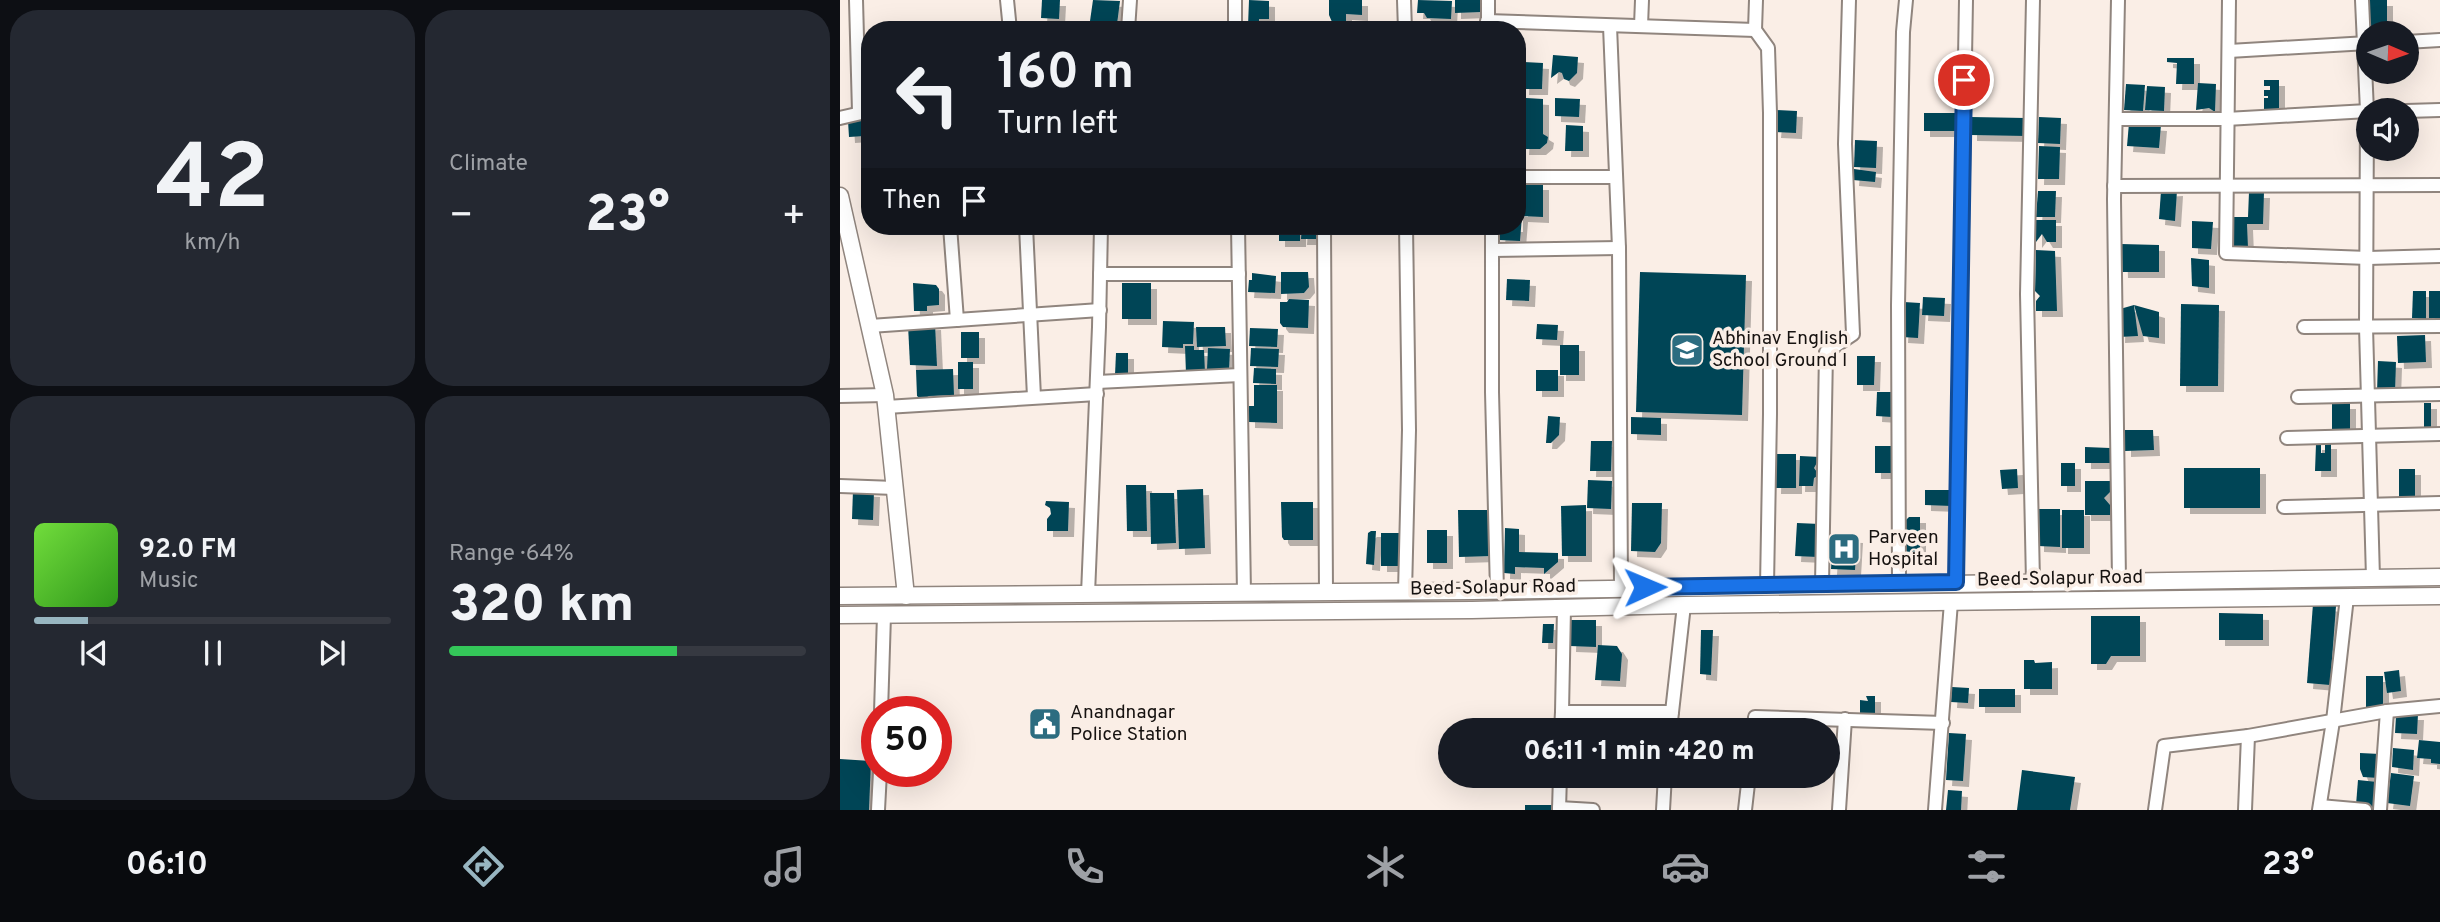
<!DOCTYPE html>
<html lang="en">
<head>
<meta charset="utf-8">
<style>
	body { margin:0; font-family:Overpass,sans-serif; background:#242831; color:#f1f3f6; height:100vh; display:flex; flex-direction:column; font-size:26px; white-space:nowrap }
	* { box-sizing:border-box; margin:0 }
	p { font-size:23px; color:#9ea1a6 }
	.icon { flex:none; width:38px; height:38px; fill:none; stroke:currentColor; stroke-width:2; stroke-linecap:round; stroke-linejoin:round }
	.map { position:relative; flex:1; overflow:hidden }
	.details { display:flex; flex-direction:column; gap:10px; padding:10px; background:#0d0f14; width:840px }
	.details>* { flex:none }
	.top-card { position:absolute; left:21px; top:21px; width:665px; height:214px; border-radius:28px; box-shadow:0 7px 28px #0002; background:#171b24; color:#f1f3f6; overflow:hidden }
	.needle { width:46px; rotate:92deg }
	.controls { position:absolute; left:1516px; top:21px; display:grid; gap:14px }
	.controls a { display:grid; place-items:center; width:63px; height:63px; border-radius:50%; background:#171b24; box-shadow:0 7px 28px #0002; font-size:35px }
	.speed { position:absolute; left:21px; top:696px; display:flex; gap:14px; font-size:35px; font-weight:700; text-align:center }
	.speed>* { display:grid; place-content:center; width:91px; height:91px; border-radius:50%; background:#171b24; box-shadow:0 7px 28px #0002; line-height:1 }
	.speed .limit { border:10px solid #d22; background:#fff; color:#111 }
	.pin { position:absolute; display:grid; place-items:center; width:60px; height:60px; color:#fff; margin:-30px; border:4px solid #fff; border-radius:50%; box-shadow:0 2px 7px #0007 }
	.me { position:absolute; width:77px; margin:-38px; rotate:89deg; stroke-linejoin:round; filter:drop-shadow(0 0 5px #0008) }
	.turn { display:flex; align-items:center; gap:24px; height:147px; padding:0 21px; font-size:32px }
	.turn .icon { width:91px; height:91px; stroke-width:2.5 }
	.turn b { display:block; font-size:49px; line-height:60px }
	.then { display:flex; align-items:center; height:66px; padding:0 21px; background:#0003; gap:14px; font-size:26px }
	.big { font-size:52px; font-weight:800; line-height:1.1 }
	.details .card { flex:1; display:flex; flex-direction:column; justify-content:center; gap:10px; min-width:0; padding:0 24px; border-radius:28px; background:#242831 }
	.details .dial { align-items:center; gap:0 }
	.dial b { font-size:91px; line-height:1 }
	.song { display:flex; align-items:center; gap:21px }
	.cover { width:84px; height:84px; border-radius:10px; background:linear-gradient(135deg,hsl(100 70% 55%),hsl(110 70% 35%)) }
	.played { height:7px; border-radius:4px; background:linear-gradient(90deg,#98b6c1 15%,#363941 15%) }
	.keys { display:flex; justify-content:space-around; direction:ltr }
	.heat { display:flex; justify-content:space-between; align-items:center; font-size:38px; direction:ltr }
	.charge { height:10px; border-radius:5px; background:linear-gradient(90deg,#34c759 64%,#363941 0) }
	.details .tiles { flex:1; display:grid; gap:10px; grid-template-columns:repeat(2,1fr) }
	.trip { position:absolute; left:598px; top:718px; width:402px; height:70px; border-radius:35px; background:#171b24; box-shadow:0 7px 28px #0002; font-weight:800; line-height:70px; text-align:center }
	.tabs { display:flex; height:112px; justify-content:space-around; align-items:center; background:#090b0e; color:#9ea1a6 }
	.tabs .icon { width:49px; height:49px }
	.tabs .selected { color:#98b6c1 }
	.tabs b { font-size:32px; color:#f1f3f6 }
	main { display:flex; flex:1; min-height:0 }
	.map>svg:first-child { display:block }
	.building { fill:#014556; filter:url(#shadow) }
	.lines { fill:none; stroke-linecap:round; stroke-linejoin:round }
	.minor-casing { stroke:#90857e; stroke-width:16 }
	.major-casing { stroke:#90857e; stroke-width:19 }
	.minor { stroke:#fff; stroke-width:12 }
	.major { stroke:#fff; stroke-width:16 }
	.route-casing { stroke:#114b97; stroke-width:18 }
	.route { stroke:#1a73e8; stroke-width:12 }
	.labels { text-anchor:middle; dominant-baseline:central; stroke-width:7; stroke-linejoin:round; paint-order:stroke }
	.poi-label { font-size:19px; fill:#161210; stroke:#faeee6; text-anchor:start }
	.street-label { font-size:19px; fill:#161210; stroke:#faeee6 }
</style>
</head>
<body>
<main>
<section class="details">
<div class="tiles">
<div class="card dial"><b>42</b><p>km/h</p></div>
<div class="card"><p>Climate</p>
<div class="heat"><a>−</a><b class="big">23°</b><a>+</a></div>
</div>
<div class="card">
<div class="song"><i class="cover"></i><div><b>92.0 FM</b><p>Music</p></div></div>
<div class="played"></div>
<div class="keys"><svg class="icon" aria-label="previous" viewBox="0 0 24 24"><path d="M18 5L8 12l10 7zM5 5v14"/></svg><svg class="icon" aria-label="pause" viewBox="0 0 24 24"><path d="M8 5v14M16 5v14"/></svg><svg class="icon" aria-label="next" viewBox="0 0 24 24"><path d="M6 5l10 7-10 7zM19 5v14"/></svg></div>
</div>
<div class="card"><p>Range · 64%</p><b class="big">320 km</b><div class="charge"></div></div>
</div>
</section>
<div class="map">
<svg width="1600" height="810" viewBox="0 0 1600 810">
	<defs>
		<filter id="shadow"><feDropShadow dx="6" dy="6" stdDeviation="0" flood-color="#0004"/></filter>
	</defs>
	<rect width="100%" height="100%" fill="#faeee6"/>
	<!-- building -->
	<g class="building">
		<polygon points="202,0 220,0 219,19 201,18"/>
		<polygon points="253,0 280,1 277,24 250,21"/>
		<polygon points="409,0 429,1 429,19 419,19 419,27 408,26"/>
		<polygon points="489,0 522,0 522,15 506,14 506,23 492,22 489,15"/>
		<polygon points="578,0 612,1 611,19 587,18 584,13 577,13"/>
		<polygon points="615,0 641,0 641,12 615,13"/>
		<rect x="1530" y="0" width="17" height="32"/>
		<polygon points="713,55 738,57 737,73 729,81 724,79 722,73 719,72 711,78"/>
		<polygon points="1327,58 1354,58 1354,84 1336,84 1337,63 1327,62"/>
		<polygon points="684,62 703,63 702,89 683,89"/>
		<polygon points="1424,80 1439,80 1439,112 1424,111 1424,98 1428,98 1428,96 1424,96 1424,90 1430,90 1430,86 1424,86"/>
		<polygon points="1358,83 1376,84 1375,112 1369,108 1356,110"/>
		<polygon points="1286,84 1305,85 1303,111 1284,110"/>
		<polygon points="1307,86 1325,87 1324,111 1305,110"/>
		<polygon points="686,98 703,99 703,134 708,137 707,143 700,149 683,149"/>
		<polygon points="715,98 740,99 739,117 715,116"/>
		<polygon points="937,110 957,111 956,133 935,132"/>
		<polygon points="1084,113 1116,113 1115,131 1084,131"/>
		<polygon points="1131,117 1186,118 1186,136 1131,135"/>
		<polygon points="1199,117 1221,118 1220,144 1198,143"/>
		<polygon points="30,119 30,144 27,144 24,136 9,137 8,121"/>
		<polygon points="1289,123 1321,125 1319,148 1287,146"/>
		<polygon points="726,125 743,126 743,151 725,151"/>
		<polygon points="1015,140 1037,141 1036,168 1014,167"/>
		<polygon points="1199,146 1220,147 1219,179 1198,179"/>
		<polygon points="1014,169 1036,172 1035,182 1013,180"/>
		<polygon points="683,184 703,184 703,217 682,216 680,241 659,240 660,226 677,226 677,210 682,211"/>
		<polygon points="1337,190 1335,221 1319,219 1321,191"/>
		<polygon points="1198,191 1216,191 1215,217 1196,217"/>
		<polygon points="1409,192 1424,192 1423,224 1407,224 1408,248 1391,248 1390,217 1408,217"/>
		<polygon points="1196,220 1216,220 1216,242 1207,242 1202,234 1196,242"/>
		<polygon points="1352,221 1373,222 1371,249 1352,248"/>
		<rect x="439" y="226" width="21" height="15"/>
		<polygon points="462,226 479,226 479,239 461,239"/>
		<polygon points="1281,244 1319,245 1319,272 1282,272"/>
		<polygon points="1196,250 1215,251 1217,311 1196,311 1196,301 1200,296 1195,291"/>
		<polygon points="1351,258 1369,260 1369,288 1352,286"/>
		<polygon points="441,272 468,272 469,287 464,293 441,294"/>
		<polygon points="800,272 906,275 902,415 796,412"/>
		<polygon points="412,273 436,276 435,293 408,292 409,280 412,280"/>
		<polygon points="667,279 690,280 689,301 666,300"/>
		<polygon points="73,283 96,285 99,289 99,305 87,306 87,311 74,311"/>
		<rect x="282" y="283" width="29" height="36"/>
		<polygon points="1573,291 1586,291 1586,319 1572,318"/>
		<rect x="1589" y="291" width="11" height="27"/>
		<polygon points="1083,297 1105,298 1104,316 1082,315"/>
		<polygon points="449,299 469,300 468,328 443,327 440,323 440,302 447,302"/>
		<polygon points="1064,302 1080,303 1078,338 1062,337"/>
		<polygon points="1341,304 1379,305 1378,386 1340,386"/>
		<polygon points="1294,305 1298,336 1279,337 1280,309"/>
		<polygon points="1294,305 1319,312 1319,338 1303,336"/>
		<polygon points="323,321 354,322 353,344 343,344 343,348 322,347"/>
		<polygon points="95,324 97,366 70,365 68,325"/>
		<polygon points="697,324 718,325 717,340 696,339"/>
		<polygon points="356,327 385,327 386,346 357,347"/>
		<polygon points="410,328 438,329 437,347 409,346"/>
		<rect x="121" y="332" width="18" height="26"/>
		<polygon points="1585,335 1586,362 1558,363 1557,336"/>
		<rect x="720" y="345" width="19" height="30"/>
		<polygon points="345,346 354,346 354,350 364,350 365,373 346,374"/>
		<polygon points="368,348 390,349 389,370 367,369"/>
		<polygon points="411,348 439,349 438,367 410,366"/>
		<polygon points="276,353 288,353 288,375 275,375"/>
		<polygon points="1017,356 1035,356 1034,385 1017,385"/>
		<polygon points="1538,361 1556,362 1555,392 1537,392"/>
		<rect x="118" y="362" width="15" height="27"/>
		<polygon points="414,368 436,369 436,384 413,383"/>
		<polygon points="113,369 114,395 89,396 82,400 77,396 76,370"/>
		<rect x="696" y="370" width="22" height="21"/>
		<polygon points="414,385 437,385 437,423 409,422 409,406 414,406"/>
		<polygon points="1037,392 1052,392 1052,417 1036,416"/>
		<rect x="1492" y="403" width="18" height="30"/>
		<rect x="1584" y="403" width="7" height="28"/>
		<polygon points="708,416 720,417 719,435 711,443 706,443"/>
		<polygon points="791,417 821,418 821,435 791,434"/>
		<polygon points="1285,430 1313,430 1314,450 1285,451"/>
		<polygon points="751,441 772,441 771,471 750,471"/>
		<polygon points="1485,443 1491,443 1491,471 1475,471 1476,444 1481,444 1481,453 1485,453"/>
		<rect x="1035" y="446" width="16" height="27"/>
		<polygon points="1245,447 1270,448 1270,463 1245,463"/>
		<polygon points="936,454 956,454 956,488 935,488"/>
		<polygon points="960,456 980,457 974,468 979,475 974,478 973,486 959,486"/>
		<rect x="1221" y="463" width="14" height="23"/>
		<rect x="1344" y="468" width="76" height="40"/>
		<polygon points="1177,469 1178,488 1162,489 1160,470"/>
		<rect x="1559" y="469" width="16" height="31"/>
		<polygon points="748,480 772,481 771,509 747,508"/>
		<polygon points="1245,481 1271,481 1271,491 1264,498 1270,505 1270,515 1245,515"/>
		<polygon points="286,485 306,485 307,531 287,531"/>
		<polygon points="363,489 365,548 339,549 337,490"/>
		<polygon points="13,490 34,491 33,520 12,519"/>
		<polygon points="1085,490 1112,490 1112,506 1085,505"/>
		<polygon points="310,493 334,493 336,543 311,544"/>
		<polygon points="206,501 229,502 228,531 207,531 207,519 211,514 210,508 205,505"/>
		<polygon points="441,502 473,502 473,540 444,540 442,537"/>
		<polygon points="792,503 822,503 821,543 815,552 791,551"/>
		<polygon points="746,505 746,556 722,556 721,506"/>
		<polygon points="1198,509 1220,509 1220,547 1198,546"/>
		<polygon points="618,510 650,510 651,556 619,557"/>
		<rect x="1222" y="510" width="22" height="38"/>
		<polygon points="1069,517 1080,517 1080,555 1065,555 1065,521"/>
		<polygon points="957,523 980,524 978,557 955,556"/>
		<polygon points="665,528 679,529 679,552 718,553 718,562 704,574 704,568 675,567 675,574 664,573"/>
		<rect x="587" y="530" width="20" height="33"/>
		<polygon points="531,531 536,531 534,565 526,564 528,533"/>
		<rect x="541" y="533" width="21" height="33"/>
		<polygon points="993,536 1017,537 1015,570 991,569"/>
		<polygon points="1473,604 1496,606 1490,685 1467,683"/>
		<polygon points="1379,613 1423,614 1423,640 1379,640"/>
		<polygon points="1251,616 1300,616 1300,656 1271,656 1266,664 1251,664"/>
		<polygon points="731,620 756,620 756,647 730,646"/>
		<polygon points="703,624 714,624 713,643 702,643"/>
		<polygon points="861,630 873,630 871,675 860,674"/>
		<polygon points="758,645 777,646 782,654 780,681 755,680"/>
		<polygon points="1184,660 1194,660 1195,663 1212,662 1212,689 1184,689"/>
		<polygon points="1559,670 1561,691 1547,693 1544,672"/>
		<rect x="1526" y="676" width="17" height="32"/>
		<polygon points="1112,687 1129,688 1128,703 1111,702"/>
		<rect x="1139" y="689" width="36" height="18"/>
		<polygon points="1026,696 1035,696 1035,715 1020,715 1020,700 1028,701"/>
		<polygon points="1570,714 1578,714 1577,734 1555,733 1556,716 1569,717"/>
		<polygon points="1109,733 1126,734 1123,781 1106,780"/>
		<polygon points="1579,740 1600,742 1600,764 1591,763 1591,759 1577,758"/>
		<polygon points="1553,748 1574,750 1573,770 1552,767"/>
		<polygon points="1520,753 1540,754 1539,778 1523,777 1520,769"/>
		<polygon points="0,759 31,761 29,810 0,810"/>
		<polygon points="1182,770 1235,777 1230,810 1177,810"/>
		<polygon points="1551,773 1574,776 1570,806 1547,803"/>
		<polygon points="1518,780 1537,782 1534,807 1516,805"/>
		<polygon points="1108,790 1122,791 1121,810 1106,810"/>
		<rect x="685" y="805" width="28" height="5"/>
	</g>
	<g class="lines">
		<defs>
			<g id="minor">
				<polyline points="16,0 19,112"/>
				<polyline points="167,0 170,30"/>
				<polyline points="395,0 395,30"/>
				<polyline points="564,0 565,30"/>
				<polyline points="916,0 915,30 928,48 930,113 930,414 927,586"/>
				<polyline points="1278,0 1274,199 1279,581"/>
				<polyline points="1389,0 1386,253 1528,258 1600,256"/>
				<polyline points="1522,0 1527,111 1526,327 1533,578"/>
				<polyline points="647,21 915,30"/>
				<polyline points="770,26 779,248 781,588"/>
				<polyline points="801,26 802,0"/>
				<polyline points="288,30 290,0"/>
				<polyline points="648,30 648,0"/>
				<polyline points="1566,42 1600,40"/>
				<polyline points="1389,51 1528,43"/>
				<polyline points="1566,111 1600,110"/>
				<polyline points="0,118 30,111"/>
				<polyline points="1276,119 1386,119 1528,111"/>
				<polyline points="677,177 776,177"/>
				<polyline points="1274,186 1600,185"/>
				<polyline points="110,226 117,320"/>
				<polyline points="186,226 194,397"/>
				<polyline points="398,226 404,593"/>
				<polyline points="484,226 486,592"/>
				<polyline points="652,226 652,392 657,591"/>
				<polyline points="652,250 779,248"/>
				<polyline points="260,274 399,274"/>
				<polyline points="30,326 260,310"/>
				<polyline points="1464,327 1600,326"/>
				<polyline points="257,382 400,375"/>
				<polyline points="0,396 45,395"/>
				<polyline points="1458,397 1600,394"/>
				<polyline points="46,407 257,394"/>
				<polyline points="1447,438 1600,434"/>
				<polyline points="0,486 55,488"/>
				<polyline points="1444,507 1600,503"/>
				<polyline points="1116,582 1126,0"/>
				<polyline points="1193,582 1187,294 1193,0"/>
				<polyline points="1059,583 1058,305 1063,32 1066,0"/>
				<polyline points="982,585 986,352 1013,334 1005,144 1009,0"/>
				<polyline points="565,592 569,430 566,226"/>
				<polyline points="248,594 259,327 261,226"/>
				<polyline points="41,712 44,615"/>
				<polyline points="722,712 724,608"/>
				<polyline points="721,730 722,712 832,712"/>
				<polyline points="830,730 844,605"/>
				<polyline points="914,730 915,717 1103,723"/>
				<polyline points="1480,806 1525,810"/>
				<polyline points="719,808 753,810"/>
				<polyline points="38,810 40,772"/>
				<polyline points="719,810 720,775"/>
				<polyline points="823,810 825,775"/>
				<polyline points="905,810 909,775"/>
				<polyline points="999,810 1005,719"/>
				<polyline points="1095,810 1111,602"/>
				<polyline points="1315,810 1324,746 1408,736 1547,711 1600,706"/>
				<polyline points="1405,810 1408,736"/>
				<polyline points="1479,810 1493,721 1507,597"/>
				<polyline points="1540,810 1547,711"/>
			</g>
			<g id="major">
				<polyline points="0,196 45,395 66,596"/>
				<polyline points="0,596 632,591 1600,577"/>
				<polyline points="0,615 632,610 844,605 1600,596"/>
			</g>
		</defs>
		<!-- minor casing -->
		<use href="#minor" class="minor-casing"/>
		<!-- major casing -->
		<use href="#major" class="major-casing"/>
		<!-- minor -->
		<use href="#minor" class="minor"/>
		<!-- major -->
		<use href="#major" class="major"/>
	</g>
	<g class="lines">
		<defs>
			<polyline id="route" points="805,587 1116,582 1124,80"/>
		</defs>
		<!-- route casing -->
		<use href="#route" class="route-casing"/>
		<!-- route -->
		<use href="#route" class="route"/>
	</g>
	<!-- icons -->
	<defs>
		<symbol id="school-square" viewBox="-11 -11 22 22"><rect x="-9" y="-9" width="18" height="18" rx="4" fill="#2c6c80" stroke="#faeee6"/><path d="M0-5L7-2L0 1L-7-2ZM-4 1L0 2.5L4 1V4Q0 6-4 4Z" fill="#fff"/></symbol>
		<symbol id="hospital-square" viewBox="-11 -11 22 22"><rect x="-9" y="-9" width="18" height="18" rx="4" fill="#2c6c80" stroke="#faeee6"/><path d="M-5-5h3v3.5h4V-5h3V5h-3V1.5h-4V5h-3Z" fill="#fff"/></symbol>
		<symbol id="civic-square" viewBox="-11 -11 22 22"><rect x="-9" y="-9" width="18" height="18" rx="4" fill="#2c6c80" stroke="#faeee6"/><path d="M-.6-6.5H3V-4.5H.6V-3L4-1V1h2V6H-6V1h2V-1L-.6-3ZM-1.2 2.5V6h2.4V2.5Z" fill="#fff"/></symbol>
	</defs>
	<g fill-rule="evenodd">
		<use href="#school-square" x="828" y="331" width="38" height="38"/>
		<use href="#hospital-square" x="985" y="530" width="38" height="38"/>
		<use href="#civic-square" x="186" y="705" width="38" height="38"/>
	</g>
	<g class="labels">
		<!-- poi labels -->
		<g class="poi-label">
			<text x="872" y="339">Abhinav English<tspan x="872" dy="22">School Ground I</tspan></text>
			<text x="1028" y="538">Parveen<tspan x="1028" dy="22">Hospital</tspan></text>
			<text x="230" y="713">Anandnagar<tspan x="230" dy="22">Police Station</tspan></text>
		</g>
		<!-- street labels -->
		<g class="street-label">
			<text transform="translate(1220 579) rotate(-1)">Beed-Solapur Road</text>
			<text transform="translate(653 588) rotate(-1)">Beed-Solapur Road</text>
		</g>
	</g>
</svg>
<div class="controls">
<a><svg class="needle" viewBox="-14 -14 28 28"><path d="M0-13l5 13h-10z" fill="#e53935"/><path d="M0 13l5-13h-10z" fill="#9ea1a6"/></svg></a>
<a><svg class="icon" aria-label="sound" viewBox="0 0 24 24"><path d="M4 9h4l5-4v14l-5-4H4zM17 9q2 3 0 6"/></svg></a>
</div>
<div class="speed"><div class="limit">50</div></div>
<div class="pin" style="left:1124px;top:80px;background:#d93025"><svg class="icon" aria-label="arrive" viewBox="0 0 24 24"><path d="M6 21V4h12l-3 4 3 4H6"/></svg></div>
<svg class="me" style="left:805px;top:587px" viewBox="-20 -20 40 40"><path d="M0-17L14 15 0 8-14 15z" fill="#1a73e8" stroke="#fff" stroke-width="4"/></svg>
<div class="trip">06:11 · 1 min · 420 m</div>
<div class="top-card">
<div class="turn"><svg class="icon" aria-label="left" viewBox="0 0 24 24"><path d="M17 20v-9H6M10 6l-5 5 5 5"/></svg><div><b>160 m</b>Turn left</div></div>
<div class="then">Then<svg class="icon" aria-label="arrive" viewBox="0 0 24 24"><path d="M6 21V4h12l-3 4 3 4H6"/></svg></div>
</div>
</div>
</main>
<nav class="tabs">
<b>06:10</b>
<svg class="icon selected" aria-label="directions" viewBox="0 0 24 24"><path d="M12 3l9 9-9 9-9-9zM9 14v-3h6M13 9l2 2-2 2"/></svg>
<svg class="icon" aria-label="music" viewBox="0 0 24 24"><path d="M9 18V5l10-2v13"/><circle cx="6" cy="18" r="3"/><circle cx="16" cy="16" r="3"/></svg>
<svg class="icon" aria-label="phone" viewBox="0 0 24 24"><path d="M5 4h4l2 5-3 2q2 4 5 5l2-3 5 2v4C11 20 4 13 5 4z"/></svg>
<svg class="icon" aria-label="climate" viewBox="0 0 24 24"><path d="M12 3v18M4 7l16 10M4 17L20 7"/></svg>
<svg class="icon" aria-label="car" viewBox="0 0 24 24"><path d="M5 17H2v-5l4-1 3-4h7l3 4 3 1v5h-3M9 17h6M6 11h13"/><circle cx="7" cy="17" r="2"/><circle cx="17" cy="17" r="2"/></svg>
<svg class="icon" aria-label="filters" viewBox="0 0 24 24"><path d="M4 7h16M4 17h16"/><circle cx="9" cy="7" r="2"/><circle cx="15" cy="17" r="2"/></svg>
<b>23°</b>
</nav>
</body>
</html>
